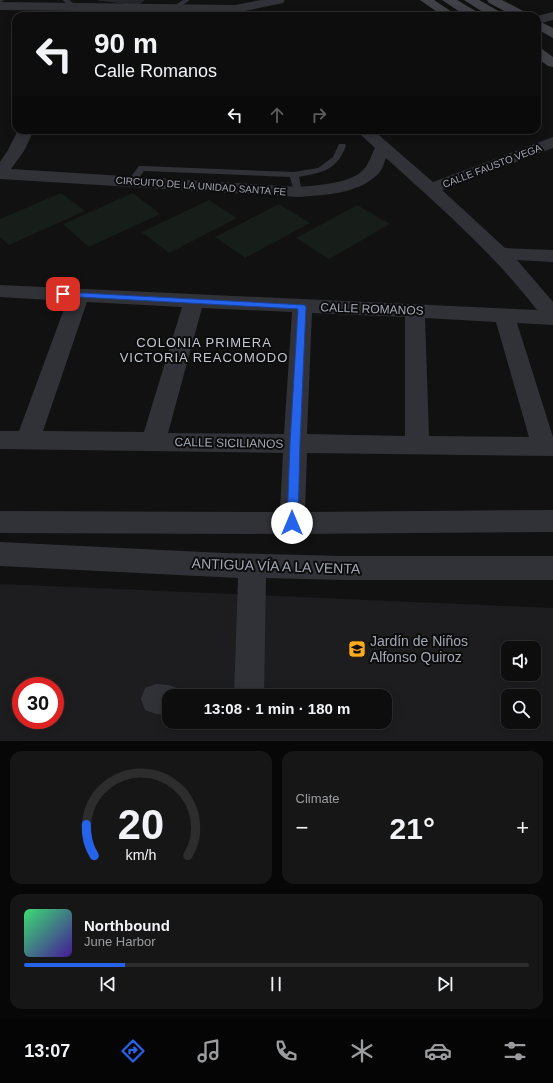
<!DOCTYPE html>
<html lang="en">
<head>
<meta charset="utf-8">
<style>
	body { margin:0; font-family:Helvetica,sans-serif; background:#161617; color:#f1f3f6; height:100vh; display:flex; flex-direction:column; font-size:15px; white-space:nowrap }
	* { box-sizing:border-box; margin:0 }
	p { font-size:13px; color:#9a9c9e }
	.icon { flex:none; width:22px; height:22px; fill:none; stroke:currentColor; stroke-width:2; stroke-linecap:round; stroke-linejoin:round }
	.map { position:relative; height:741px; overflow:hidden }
	.side { display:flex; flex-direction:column; gap:10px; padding:10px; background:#070708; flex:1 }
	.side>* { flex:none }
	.top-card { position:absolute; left:12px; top:12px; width:529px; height:122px; border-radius:12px; box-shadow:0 2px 10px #0003,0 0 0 1px #2d2d2e; background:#0d0d0e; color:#f1f3f6; overflow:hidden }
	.tools { position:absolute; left:501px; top:641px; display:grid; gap:8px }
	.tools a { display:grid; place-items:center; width:40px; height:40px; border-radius:8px; background:#0d0d0e; box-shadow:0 2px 10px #0003,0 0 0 1px #2d2d2e; font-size:20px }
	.speed { position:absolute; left:12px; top:677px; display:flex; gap:8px; font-size:20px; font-weight:700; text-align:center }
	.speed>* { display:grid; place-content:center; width:52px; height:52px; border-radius:50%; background:#0d0d0e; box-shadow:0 2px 10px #0003,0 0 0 1px #2d2d2e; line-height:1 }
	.speed .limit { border:6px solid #d22; background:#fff; color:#111 }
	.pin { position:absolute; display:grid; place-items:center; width:34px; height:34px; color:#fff; margin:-17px; border-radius:8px; box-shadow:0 2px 6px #0006 }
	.me { position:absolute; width:44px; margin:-22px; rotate:0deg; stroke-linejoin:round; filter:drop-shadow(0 0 3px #0008) }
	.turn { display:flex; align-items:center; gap:14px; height:84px; padding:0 16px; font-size:18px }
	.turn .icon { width:52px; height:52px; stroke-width:2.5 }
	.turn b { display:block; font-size:28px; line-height:34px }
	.lanes { display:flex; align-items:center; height:38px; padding:0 16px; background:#0003; justify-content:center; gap:20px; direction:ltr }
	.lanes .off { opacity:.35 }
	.big { font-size:30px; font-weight:800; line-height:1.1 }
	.side .card { flex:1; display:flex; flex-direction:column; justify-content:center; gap:6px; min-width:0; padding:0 14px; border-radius:12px; background:#161617 }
	.side .dial { align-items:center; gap:0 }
	.dial svg { height:104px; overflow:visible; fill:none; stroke:#2d2d2e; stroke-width:7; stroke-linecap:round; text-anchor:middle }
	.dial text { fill:#f1f3f6; stroke:none }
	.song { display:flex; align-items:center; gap:12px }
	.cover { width:48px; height:48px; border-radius:6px; background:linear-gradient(135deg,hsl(140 70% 55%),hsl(260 70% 35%)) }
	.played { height:4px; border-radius:2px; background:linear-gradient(90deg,#2563eb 20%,#2d2d2e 20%) }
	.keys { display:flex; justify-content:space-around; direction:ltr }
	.heat { display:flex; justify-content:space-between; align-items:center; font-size:22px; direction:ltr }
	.side .tiles { flex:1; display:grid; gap:10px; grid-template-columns:1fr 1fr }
	.card:last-child { grid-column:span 2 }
	.trip { position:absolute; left:162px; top:689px; width:230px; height:40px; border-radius:12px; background:#0d0d0e; box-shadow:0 2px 10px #0003,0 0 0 1px #2d2d2e; font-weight:800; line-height:40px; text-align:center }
	.dock { display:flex; height:64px; justify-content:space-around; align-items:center; background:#050506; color:#9a9c9e }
	.dock .icon { width:28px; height:28px }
	.dock .active { color:#2563eb }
	.dock b { font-size:18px; color:#f1f3f6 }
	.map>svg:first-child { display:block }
	.built { fill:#1d1d1f; fill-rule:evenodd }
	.green { fill:#171d18 }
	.building { fill:#232426; stroke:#2a2a2e }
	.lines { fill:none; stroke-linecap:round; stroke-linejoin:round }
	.lane { fill:#313237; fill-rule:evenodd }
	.street { fill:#313237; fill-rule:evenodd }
	.secondary { fill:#3f4147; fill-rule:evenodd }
	.route { fill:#2563eb; stroke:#184099 }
	.labels { text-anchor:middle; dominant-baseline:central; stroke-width:4; stroke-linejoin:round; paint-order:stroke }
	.far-street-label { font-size:10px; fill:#a1a7b4; stroke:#0c0c0d }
	.street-label { font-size:12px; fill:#a1a7b4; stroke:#0c0c0d }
	.neighbourhood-label { font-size:13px; letter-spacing:1px; fill:#c2c6d0; stroke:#0c0c0d }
	.near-street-label { font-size:14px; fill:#a1a7b4; stroke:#0c0c0d }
	.near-poi-label { font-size:14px; fill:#a1a7b4; stroke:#0c0c0d; text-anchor:start }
</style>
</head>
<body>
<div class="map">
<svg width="553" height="741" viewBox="0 0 553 741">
	<rect width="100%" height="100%" fill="#111112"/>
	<!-- built -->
	<path class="built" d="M0 584 553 608V741H0ZM508 648H534V674H508ZM21 686H55V720H21ZM169 696H385V722H169ZM508 696H534V722H508Z"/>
	<!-- green -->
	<g class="green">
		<polygon points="61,193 85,211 9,245 0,237 0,219"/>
		<polygon points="133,193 160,214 89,247 63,224"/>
		<polygon points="209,200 237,218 169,253 142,232"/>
		<polygon points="279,204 310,223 245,258 215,237"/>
		<polygon points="357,205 390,224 329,259 296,238"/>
	</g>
	<!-- building -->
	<polygon class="building" points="99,0 144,0 138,5"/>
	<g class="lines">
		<!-- lane -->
		<g class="lane">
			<polygon points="0,0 4,0 0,3"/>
			<polygon points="62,0 69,0 80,8 75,9"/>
			<polygon points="183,0 190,0 175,10 171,10 171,8"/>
			<polygon points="106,8 110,8 122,16 115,16 106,10"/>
			<polygon points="212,9 217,10 208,16 201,16"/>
			<path d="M339 144H345L346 146C336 171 323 172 299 177L302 192 298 195 294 192 290 177 144 171 134 184H128L127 182 139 166H142L294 172 318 168 333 157Z"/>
		</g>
		<!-- street -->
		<g class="street">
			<polygon points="261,0 285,0 283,3 235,13 0,10 0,2 235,5"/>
			<polygon points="553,12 553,20 537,24 537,16"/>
			<path d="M18 130H34L24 151 11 169 298 187C317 185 353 184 365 168 369 163 372 154 375 148L356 130H373L433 182 553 137V148L442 190 505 248 553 250V262L517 260 553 302V325L517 323 553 437V456L307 453 305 512 553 510V532L292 534 0 533V511L280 512 283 453 0 449V431H19L67 301 0 297V285L537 310C493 253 440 207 386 158 384 163 382 171 377 175 357 194 325 195 298 197L0 179V162L8 150ZM87 302 182 307 144 432 43 431ZM202 308 292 312 284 434 168 433ZM312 313 405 317V436L307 434ZM425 318 496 322 529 437 429 436Z"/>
			<polygon points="0,542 224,553 342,556 553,556 553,580 342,580 266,578 264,696 234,696 238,578 0,566"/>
			<polygon points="156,684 169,685 180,689 183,696 169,696 169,715 156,714 145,710 141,699 145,688"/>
		</g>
		<!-- secondary -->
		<g class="secondary">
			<polygon points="420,0 434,0 458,16 443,16"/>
			<polygon points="442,0 457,0 479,13 481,16 466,16"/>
			<polygon points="464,0 479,0 502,13 504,16 489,16"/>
			<polygon points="487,0 502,0 527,13 529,16 514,16 489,3"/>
			<polygon points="537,20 553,28 553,38 537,29"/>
			<polygon points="537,48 542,49 553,57 553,67 548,66 537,58"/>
		</g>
	</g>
	<!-- route -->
	<polygon class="route" points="63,292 305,305 306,307 300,443 298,523 296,526 292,527 289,526 287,523 290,443 298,309 60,296 59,294 60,293"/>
	<!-- icons -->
	<defs>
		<symbol id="school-square" viewBox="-11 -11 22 22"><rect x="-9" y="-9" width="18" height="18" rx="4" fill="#fbad1f" stroke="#0c0c0d"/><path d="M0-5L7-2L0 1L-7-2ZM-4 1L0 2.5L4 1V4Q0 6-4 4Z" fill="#111"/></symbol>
	</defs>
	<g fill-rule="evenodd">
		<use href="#school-square" x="347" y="639" width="20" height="20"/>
	</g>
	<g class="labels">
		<!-- far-street labels -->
		<g class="far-street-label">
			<text transform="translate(492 166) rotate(-21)">CALLE FAUSTO VEGA</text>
			<text transform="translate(201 186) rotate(4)">CIRCUITO DE LA UNIDAD SANTA FE</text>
		</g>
		<!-- street labels -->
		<g class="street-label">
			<text transform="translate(372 309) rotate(2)">CALLE ROMANOS</text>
			<text transform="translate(229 443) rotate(1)">CALLE SICILIANOS</text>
		</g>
		<!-- neighbourhood labels -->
		<g class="neighbourhood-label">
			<text x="204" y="342">COLONIA PRIMERA<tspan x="204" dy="15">VICTORIA REACOMODO</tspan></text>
		</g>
		<!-- near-street labels -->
		<g class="near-street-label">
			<text transform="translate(276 566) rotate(2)">ANTIGUA VÍA A LA VENTA</text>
		</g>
		<!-- near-poi labels -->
		<g class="near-poi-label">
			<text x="370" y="641">Jardín de Niños<tspan x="370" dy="16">Alfonso Quiroz</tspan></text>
		</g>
	</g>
</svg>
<div class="tools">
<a><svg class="icon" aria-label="sound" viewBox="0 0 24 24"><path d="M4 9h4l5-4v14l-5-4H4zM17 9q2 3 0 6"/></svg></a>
<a><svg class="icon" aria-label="search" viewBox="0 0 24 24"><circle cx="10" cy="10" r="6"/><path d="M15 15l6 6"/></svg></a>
</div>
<div class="speed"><div class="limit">30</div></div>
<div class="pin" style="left:63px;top:294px;background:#d93025"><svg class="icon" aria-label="arrive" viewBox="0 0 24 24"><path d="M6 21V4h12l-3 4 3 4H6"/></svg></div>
<svg class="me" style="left:292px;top:523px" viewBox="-20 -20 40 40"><circle r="19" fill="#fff"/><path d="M0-13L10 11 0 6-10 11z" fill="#2563eb"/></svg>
<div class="trip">13:08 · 1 min · 180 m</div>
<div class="top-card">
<div class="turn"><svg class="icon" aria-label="left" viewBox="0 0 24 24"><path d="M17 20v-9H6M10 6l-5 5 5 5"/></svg><div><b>90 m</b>Calle Romanos</div></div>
<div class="lanes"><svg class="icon" aria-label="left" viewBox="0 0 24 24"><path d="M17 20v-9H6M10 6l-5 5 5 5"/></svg><svg class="icon off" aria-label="ahead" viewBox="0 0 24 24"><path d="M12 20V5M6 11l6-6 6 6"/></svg><svg class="icon off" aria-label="right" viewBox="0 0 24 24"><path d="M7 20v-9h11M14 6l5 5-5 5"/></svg></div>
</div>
</div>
<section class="side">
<div class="tiles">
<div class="card dial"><svg viewBox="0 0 100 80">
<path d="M14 69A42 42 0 1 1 86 69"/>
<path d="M14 69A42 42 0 0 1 8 45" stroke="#2563eb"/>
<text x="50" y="56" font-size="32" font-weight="700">20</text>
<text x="50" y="72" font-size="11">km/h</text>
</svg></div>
<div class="card"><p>Climate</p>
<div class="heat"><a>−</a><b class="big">21°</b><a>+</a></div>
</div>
<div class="card">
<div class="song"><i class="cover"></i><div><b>Northbound</b><p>June Harbor</p></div></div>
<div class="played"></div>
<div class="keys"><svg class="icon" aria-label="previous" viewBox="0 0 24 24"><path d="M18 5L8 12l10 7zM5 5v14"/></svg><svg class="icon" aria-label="pause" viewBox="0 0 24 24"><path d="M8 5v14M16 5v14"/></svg><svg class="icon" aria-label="next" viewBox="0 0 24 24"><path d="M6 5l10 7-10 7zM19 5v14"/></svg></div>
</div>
</div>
</section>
<nav class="dock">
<b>13:07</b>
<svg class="icon active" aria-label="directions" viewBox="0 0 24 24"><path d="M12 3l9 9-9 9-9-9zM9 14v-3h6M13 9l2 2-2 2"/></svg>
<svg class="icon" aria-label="music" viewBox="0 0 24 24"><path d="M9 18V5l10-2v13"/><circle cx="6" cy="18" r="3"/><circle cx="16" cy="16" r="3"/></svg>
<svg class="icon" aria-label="phone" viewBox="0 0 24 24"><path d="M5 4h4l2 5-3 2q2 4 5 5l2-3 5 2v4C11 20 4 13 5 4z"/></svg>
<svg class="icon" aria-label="climate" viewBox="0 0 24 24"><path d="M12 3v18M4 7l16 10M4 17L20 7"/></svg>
<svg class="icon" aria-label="car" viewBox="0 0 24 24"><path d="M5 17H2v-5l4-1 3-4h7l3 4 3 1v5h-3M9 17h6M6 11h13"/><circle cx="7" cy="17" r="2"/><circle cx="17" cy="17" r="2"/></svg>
<svg class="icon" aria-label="filters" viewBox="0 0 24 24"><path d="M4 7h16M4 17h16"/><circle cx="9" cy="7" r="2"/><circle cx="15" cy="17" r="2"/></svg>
</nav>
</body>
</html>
